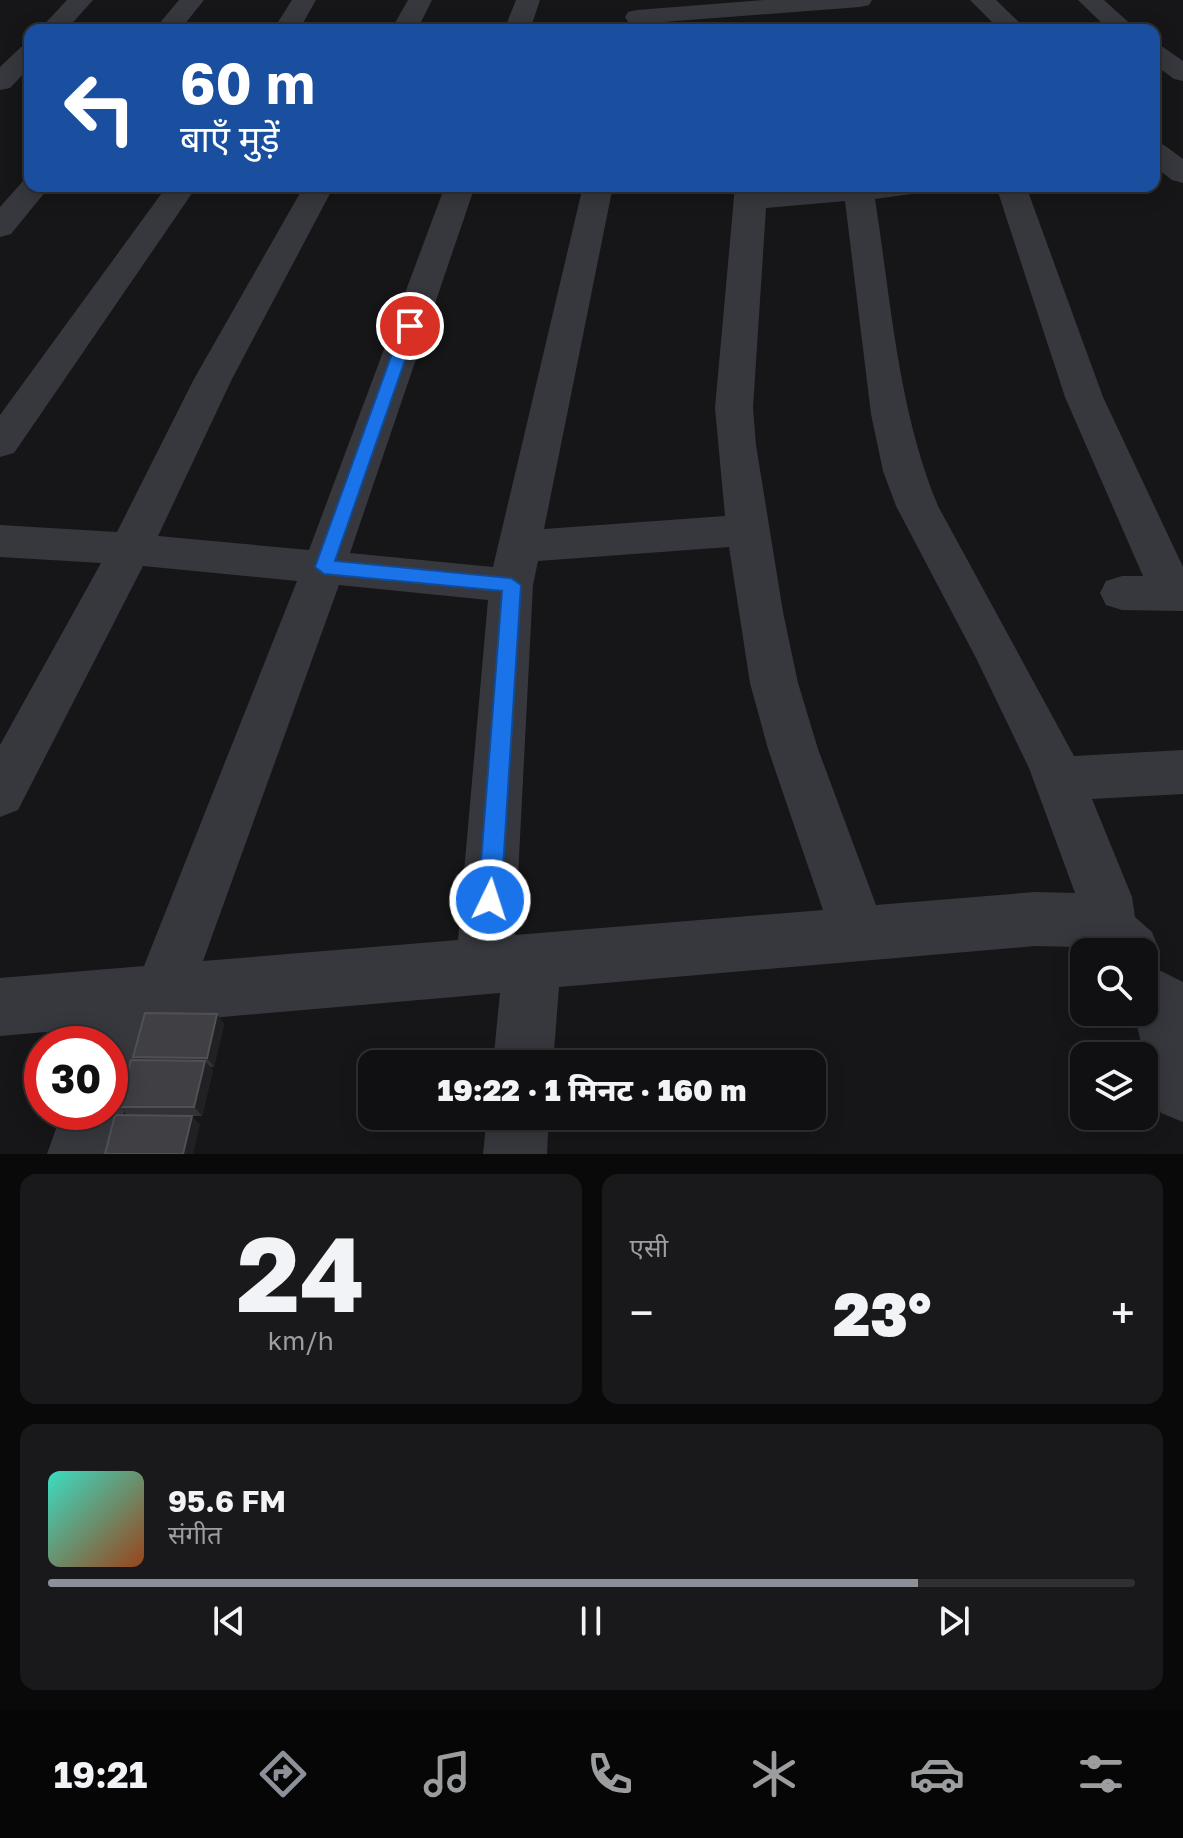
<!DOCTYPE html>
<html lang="hi">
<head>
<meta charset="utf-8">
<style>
	body { margin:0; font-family:"Golos Text","Noto Sans Devanagari",sans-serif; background:#19191b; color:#f1f3f6; height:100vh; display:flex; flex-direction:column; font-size:30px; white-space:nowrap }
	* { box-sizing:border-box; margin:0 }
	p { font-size:26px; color:#9c9d9f }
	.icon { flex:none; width:44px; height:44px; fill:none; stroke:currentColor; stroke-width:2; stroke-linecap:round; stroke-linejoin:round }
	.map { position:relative; height:1154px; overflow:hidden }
	.drawer { display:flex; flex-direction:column; gap:20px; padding:20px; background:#09090a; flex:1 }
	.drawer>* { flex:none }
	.top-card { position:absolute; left:24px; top:24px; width:1136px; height:168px; border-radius:16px; box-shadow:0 4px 20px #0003,0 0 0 2px #303032; background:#1a4fa0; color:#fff; overflow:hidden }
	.controls { position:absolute; left:1070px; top:938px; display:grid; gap:16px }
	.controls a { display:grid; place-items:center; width:88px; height:88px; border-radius:16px; background:#101012; box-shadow:0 4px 20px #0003,0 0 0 2px #303032; font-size:40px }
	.speed { position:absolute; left:24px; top:1026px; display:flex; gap:16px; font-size:40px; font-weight:700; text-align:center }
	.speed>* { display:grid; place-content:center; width:104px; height:104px; border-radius:50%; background:#101012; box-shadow:0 4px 20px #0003,0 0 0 2px #303032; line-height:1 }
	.speed .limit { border:12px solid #d22; background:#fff; color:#111 }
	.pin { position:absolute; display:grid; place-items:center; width:68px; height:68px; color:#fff; margin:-34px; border:4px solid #fff; border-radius:50%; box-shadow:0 2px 8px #0007 }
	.me { position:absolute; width:88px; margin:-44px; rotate:4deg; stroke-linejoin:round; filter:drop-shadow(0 0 6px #0008) }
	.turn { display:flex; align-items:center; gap:28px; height:168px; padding:0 24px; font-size:36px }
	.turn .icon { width:104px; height:104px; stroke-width:2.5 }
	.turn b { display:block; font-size:56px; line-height:68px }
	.big { font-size:60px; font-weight:800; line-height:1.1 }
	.drawer .card { flex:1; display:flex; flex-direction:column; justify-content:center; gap:12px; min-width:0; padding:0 28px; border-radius:16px; background:#19191b }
	.drawer .dial { align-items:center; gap:0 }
	.dial b { font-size:104px; line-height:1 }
	.song { display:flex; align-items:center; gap:24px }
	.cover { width:96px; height:96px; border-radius:12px; background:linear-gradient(135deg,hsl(170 70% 55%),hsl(20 70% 35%)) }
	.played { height:8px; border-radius:4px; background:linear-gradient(90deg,#8c9099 80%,#303032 80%) }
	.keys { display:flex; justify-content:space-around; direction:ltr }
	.heat { display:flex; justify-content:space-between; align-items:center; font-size:44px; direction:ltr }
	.drawer .tiles { flex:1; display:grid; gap:20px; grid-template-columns:1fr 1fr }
	.card:last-child { grid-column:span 2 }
	.trip { position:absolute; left:358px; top:1050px; width:468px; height:80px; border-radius:16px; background:#101012; box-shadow:0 4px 20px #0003,0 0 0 2px #303032; font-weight:800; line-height:80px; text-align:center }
	.tab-bar { display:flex; height:128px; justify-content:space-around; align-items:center; background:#060607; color:#9c9d9f }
	.tab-bar .icon { width:56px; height:56px }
	.tab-bar .current { color:#8c9099 }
	.tab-bar b { font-size:36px; color:#f1f3f6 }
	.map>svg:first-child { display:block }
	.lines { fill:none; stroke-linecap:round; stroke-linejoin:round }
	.minor { fill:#37383d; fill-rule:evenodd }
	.wall { fill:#323236 }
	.shaded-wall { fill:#212124 }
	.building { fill:#3f3f44; stroke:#4f5156; stroke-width:2 }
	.route { fill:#1a73e8; stroke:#114b97; stroke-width:2 }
</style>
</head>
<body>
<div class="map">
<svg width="1183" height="1154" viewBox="0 0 1183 1154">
	<rect width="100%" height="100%" fill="#161618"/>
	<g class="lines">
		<!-- minor -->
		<g class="minor">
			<polygon points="67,0 93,0 66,30 39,30"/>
			<polygon points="179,0 204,0 180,30 154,30"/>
			<polygon points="292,0 316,0 299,30 273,30"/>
			<polygon points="408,0 432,0 417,30 391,30"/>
			<polygon points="516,0 540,0 530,30 504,30"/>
			<polygon points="764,0 872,0 869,5 860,7 637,24 628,22 625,17 628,12 637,10"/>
			<polygon points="970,0 996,0 1027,30 1000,30"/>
			<polygon points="1078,0 1104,0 1137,30 1109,30"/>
			<polygon points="30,44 30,67 10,88 0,90 0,67 21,47"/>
			<polygon points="1154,44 1163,47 1183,61 1183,81 1174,79 1154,64"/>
			<polygon points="1154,142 1164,145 1183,159 1183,183 1172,180 1154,166"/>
			<polygon points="30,178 30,186 50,186 11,234 0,237 0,207 24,180"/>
			<polygon points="167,186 197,186 14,453 0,457 0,415"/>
			<path d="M304 186H334L232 379 158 536 309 550 445 186H475L350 553 493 567 583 186H613L544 529 725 516 715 408 735 186H765L766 189 807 186H930L926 192 875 199C891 301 898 410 938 506L1074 756 1183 750V794L1092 799 1132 897 1135 917 1152 932 1160 952 1152 972 1144 975V952H1091L1077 947 1035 946 559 987 553 1064H493L500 993 153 1023 131 1083 115 1090 124 1112 111 1154H47L62 1112H110V1044H86L92 1028 0 1036V978L144 966 297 581 143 566 18 810 0 817V745L101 563 0 557V525L117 532 194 379ZM845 201 871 414 883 471 896 506 976 658 1029 768 1075 893 1035 892 876 905 818 749 798 683 783 612 756 445 753 408 766 208ZM729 547 750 683 768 749 823 910 515 935 533 585 538 561ZM339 585 488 600 458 940 203 961Z"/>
			<polygon points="996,186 1026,186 1103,397 1183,567 1183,611 1122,610 1106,605 1100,593 1106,581 1122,576 1143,576 1065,397"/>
			<polygon points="1161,971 1183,982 1183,1122 1161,1113 1152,1091 1134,1012 1144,1012 1144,978"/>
			<polygon points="487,1116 549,1116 547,1154 483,1154"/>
		</g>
	</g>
	<!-- wall -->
	<polygon class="wall" points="217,1014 224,1024 214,1067 210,1067 213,1070 202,1116 174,1116 200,1125 127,1115 118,1107 136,1060 133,1057"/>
	<!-- shaded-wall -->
	<g class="shaded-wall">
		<polygon points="217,1014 224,1024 214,1067 207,1058"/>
		<polygon points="205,1061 213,1070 202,1116 194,1107"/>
		<polygon points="192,1116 200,1125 193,1154 183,1154"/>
	</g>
	<!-- building -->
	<g class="building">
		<polygon points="145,1013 217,1014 207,1058 133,1057"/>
		<polygon points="131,1060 205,1061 194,1107 118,1107"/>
		<polygon points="115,1115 192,1116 183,1154 105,1154"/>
	</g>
	<!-- route -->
	<polygon class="route" points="410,322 417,326 335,561 511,578 521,585 501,900 498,908 490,911 482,908 478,900 502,591 324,574 315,567 402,326"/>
</svg>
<div class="controls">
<a><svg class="icon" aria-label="search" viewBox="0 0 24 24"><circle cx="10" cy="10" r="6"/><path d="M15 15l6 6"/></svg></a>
<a><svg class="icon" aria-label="layers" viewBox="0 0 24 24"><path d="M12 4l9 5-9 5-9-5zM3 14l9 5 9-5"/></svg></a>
</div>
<div class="speed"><div class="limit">30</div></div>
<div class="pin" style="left:410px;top:326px;background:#d93025"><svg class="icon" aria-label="arrive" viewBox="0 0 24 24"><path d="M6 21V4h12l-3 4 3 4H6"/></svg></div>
<svg class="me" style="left:490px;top:900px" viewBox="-20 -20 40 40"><circle r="17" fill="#1a73e8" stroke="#fff" stroke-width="3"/><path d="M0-11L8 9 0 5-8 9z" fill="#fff"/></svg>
<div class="trip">19:22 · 1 मिनट · 160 m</div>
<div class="top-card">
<div class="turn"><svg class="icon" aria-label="left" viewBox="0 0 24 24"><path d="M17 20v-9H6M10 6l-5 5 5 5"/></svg><div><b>60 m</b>बाएँ मुड़ें</div></div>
</div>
</div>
<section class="drawer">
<div class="tiles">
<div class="card dial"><b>24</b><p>km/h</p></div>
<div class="card"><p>एसी</p>
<div class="heat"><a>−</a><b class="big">23°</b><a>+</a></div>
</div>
<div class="card">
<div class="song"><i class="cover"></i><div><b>95.6 FM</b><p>संगीत</p></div></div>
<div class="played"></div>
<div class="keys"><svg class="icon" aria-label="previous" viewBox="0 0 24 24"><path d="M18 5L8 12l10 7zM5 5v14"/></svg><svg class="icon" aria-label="pause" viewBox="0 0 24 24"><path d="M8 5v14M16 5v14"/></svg><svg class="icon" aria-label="next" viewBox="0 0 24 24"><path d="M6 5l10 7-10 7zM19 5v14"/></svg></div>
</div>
</div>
</section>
<nav class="tab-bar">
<b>19:21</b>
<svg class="icon current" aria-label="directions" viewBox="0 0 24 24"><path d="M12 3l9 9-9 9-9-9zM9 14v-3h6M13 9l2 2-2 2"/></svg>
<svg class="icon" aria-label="music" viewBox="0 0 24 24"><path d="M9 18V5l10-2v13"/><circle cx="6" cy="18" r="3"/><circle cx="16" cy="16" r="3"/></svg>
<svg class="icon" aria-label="phone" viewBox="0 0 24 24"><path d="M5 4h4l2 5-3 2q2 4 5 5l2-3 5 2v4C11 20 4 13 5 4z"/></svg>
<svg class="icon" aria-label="climate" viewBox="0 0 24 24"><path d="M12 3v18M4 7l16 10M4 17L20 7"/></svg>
<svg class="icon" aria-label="car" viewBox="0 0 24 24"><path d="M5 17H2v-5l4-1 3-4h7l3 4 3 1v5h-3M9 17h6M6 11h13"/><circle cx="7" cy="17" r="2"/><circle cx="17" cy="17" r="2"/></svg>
<svg class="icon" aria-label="filters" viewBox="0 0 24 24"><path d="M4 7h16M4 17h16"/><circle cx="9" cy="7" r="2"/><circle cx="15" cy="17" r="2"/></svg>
</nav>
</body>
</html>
